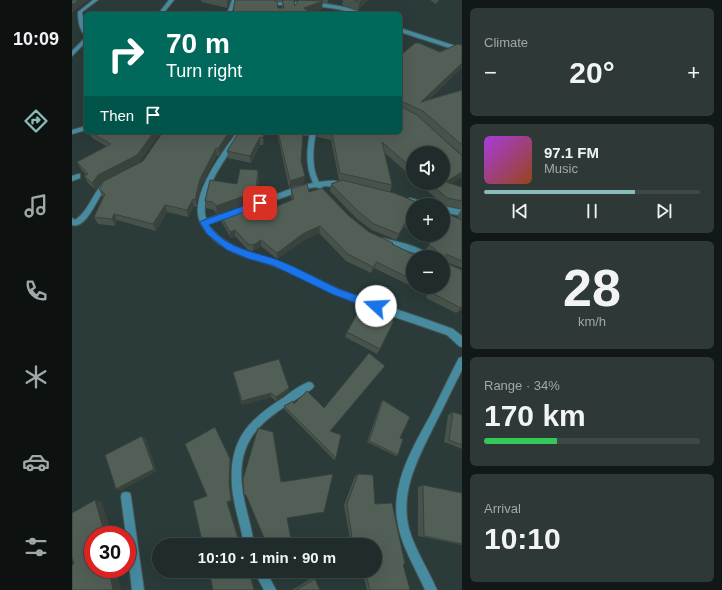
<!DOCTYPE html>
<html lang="en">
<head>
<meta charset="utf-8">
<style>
	body { margin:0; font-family:Helvetica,sans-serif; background:#2d3837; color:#f1f3f6; height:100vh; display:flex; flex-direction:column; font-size:15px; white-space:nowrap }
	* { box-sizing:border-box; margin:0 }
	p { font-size:13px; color:#a2a7a9 }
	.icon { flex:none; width:22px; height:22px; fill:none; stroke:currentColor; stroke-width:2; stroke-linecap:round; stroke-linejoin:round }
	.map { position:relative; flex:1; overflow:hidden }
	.side { display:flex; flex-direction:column; gap:8px; padding:8px; background:#121818; width:260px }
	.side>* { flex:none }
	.hud { position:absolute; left:12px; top:12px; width:318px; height:122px; border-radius:6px; box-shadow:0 4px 16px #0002,0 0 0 1px #3d4847; background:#00695c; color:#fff; overflow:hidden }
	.fabs { position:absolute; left:334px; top:146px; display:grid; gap:8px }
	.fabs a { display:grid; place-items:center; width:44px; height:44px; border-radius:50%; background:#202c2b; box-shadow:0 4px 16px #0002,0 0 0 1px #3d4847; font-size:20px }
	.speed { position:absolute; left:12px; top:526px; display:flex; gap:8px; font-size:20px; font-weight:700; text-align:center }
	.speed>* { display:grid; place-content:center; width:52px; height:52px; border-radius:50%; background:#202c2b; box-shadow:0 4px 16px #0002,0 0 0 1px #3d4847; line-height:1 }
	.speed .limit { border:6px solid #d22; background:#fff; color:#111 }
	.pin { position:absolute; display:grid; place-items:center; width:34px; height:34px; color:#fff; margin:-17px; border-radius:8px; box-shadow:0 2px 6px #0006 }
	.me { position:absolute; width:44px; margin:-22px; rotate:290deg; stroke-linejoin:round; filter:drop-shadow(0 0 3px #0008) }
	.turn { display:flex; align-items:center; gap:14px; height:84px; padding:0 16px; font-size:18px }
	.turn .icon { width:52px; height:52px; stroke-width:2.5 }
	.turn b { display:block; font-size:28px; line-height:34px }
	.then { display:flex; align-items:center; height:38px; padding:0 16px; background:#0003; gap:8px; font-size:15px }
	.big { font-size:30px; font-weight:600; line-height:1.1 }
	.side .card { flex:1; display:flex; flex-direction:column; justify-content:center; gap:6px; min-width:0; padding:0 14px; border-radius:6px; background:#2d3837 }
	.side .dial { align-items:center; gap:0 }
	.dial b { font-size:52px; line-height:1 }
	.song { display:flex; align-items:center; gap:12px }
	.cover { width:48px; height:48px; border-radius:6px; background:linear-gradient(135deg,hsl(280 70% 55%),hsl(20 70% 35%)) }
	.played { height:4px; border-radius:2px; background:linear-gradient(90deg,#8bbbb9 70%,#3d4847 70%) }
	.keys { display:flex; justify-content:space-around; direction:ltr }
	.heat { display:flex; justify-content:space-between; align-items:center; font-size:22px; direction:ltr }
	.charge { height:6px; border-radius:3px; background:linear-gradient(90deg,#34c759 34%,#3d4847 0) }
	.trip { position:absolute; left:80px; top:538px; width:230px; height:40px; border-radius:20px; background:#202c2b; box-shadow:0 4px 16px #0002,0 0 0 1px #3d4847; font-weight:600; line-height:40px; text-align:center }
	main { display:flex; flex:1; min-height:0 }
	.menu { display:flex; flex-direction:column; width:72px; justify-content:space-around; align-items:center; background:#0d1211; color:#a2a7a9 }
	.menu .icon { width:28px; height:28px }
	.menu .selected { color:#8bbbb9 }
	.menu b { font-size:18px; color:#f1f3f6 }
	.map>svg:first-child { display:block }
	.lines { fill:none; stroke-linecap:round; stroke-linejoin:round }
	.street-casing { stroke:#475755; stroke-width:2 }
	.street { fill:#478ba0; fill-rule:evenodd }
	.wall { fill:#47524a }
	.shaded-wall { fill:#39423c }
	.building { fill:#525f56; stroke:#39423c }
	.route { fill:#1a73e8; stroke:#114b97 }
</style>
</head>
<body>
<main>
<nav class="menu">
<b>10:09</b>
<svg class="icon selected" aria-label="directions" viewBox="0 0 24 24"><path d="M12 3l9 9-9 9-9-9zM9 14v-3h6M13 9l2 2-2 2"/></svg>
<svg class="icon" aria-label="music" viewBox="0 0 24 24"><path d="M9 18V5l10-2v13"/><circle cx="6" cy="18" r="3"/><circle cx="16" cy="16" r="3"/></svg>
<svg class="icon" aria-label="phone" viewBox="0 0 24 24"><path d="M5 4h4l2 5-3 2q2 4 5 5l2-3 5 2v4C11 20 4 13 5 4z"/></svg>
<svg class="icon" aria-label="climate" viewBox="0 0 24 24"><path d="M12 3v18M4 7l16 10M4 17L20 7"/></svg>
<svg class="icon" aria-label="car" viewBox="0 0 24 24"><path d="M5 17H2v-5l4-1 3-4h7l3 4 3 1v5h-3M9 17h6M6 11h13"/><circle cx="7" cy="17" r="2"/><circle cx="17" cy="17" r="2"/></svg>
<svg class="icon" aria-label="filters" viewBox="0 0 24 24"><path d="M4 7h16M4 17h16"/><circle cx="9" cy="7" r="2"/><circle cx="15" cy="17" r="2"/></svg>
</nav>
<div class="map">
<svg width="390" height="590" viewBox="0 0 390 590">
	<rect width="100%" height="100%" fill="#2a3b39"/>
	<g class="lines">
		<defs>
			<g id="street">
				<path d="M21 0H26L10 12C11 21 14 27 14 36 7 31 6 20 6 12Z"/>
				<polygon points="97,0 102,0 91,14 86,14"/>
				<polygon points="160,0 164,0 159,14 155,14"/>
				<path d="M202 3C222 0 275 3 291 14 280 14 269 9 258 8 240 5 222 5 204 5H202Z"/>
				<polygon points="328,28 390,48 390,52 328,32"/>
				<polygon points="14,37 14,42 0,56 0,51"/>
				<polygon points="14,126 14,130 0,134 0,130"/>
				<path d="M165 132H171C157 155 126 191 134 219L158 211 162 214 161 216 136 224C155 251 188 253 216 265 234 273 251 282 269 290 306 304 344 315 381 329L390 336V347L387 346 375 335C335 321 294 308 255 291 240 284 225 275 209 269 191 261 171 259 155 249 143 242 131 232 127 219 119 193 151 152 165 132Z"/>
				<path d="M238 132H244C241 148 239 165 246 180L247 182C256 181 269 179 275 185L274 187 251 186 250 189H248L244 187 238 188 184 207H180L179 205 180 203 224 187 241 183C233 166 235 149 238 132Z"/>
				<polygon points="6,174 8,174 8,178 0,181 0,176"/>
				<path d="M33 181H35L38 183C35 187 32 191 29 195 23 204 13 229 0 225V218L3 220C17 211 21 192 33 181Z"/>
				<polygon points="338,198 357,203 358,205 344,205 336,203 335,201 336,199"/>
				<polygon points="371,206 390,210 390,216 371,212"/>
				<path d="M311 238C324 242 351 246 359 257H349L343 253 308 243 307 241Z"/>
				<path d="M390 357V370C381 387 373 405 364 422 348 455 327 490 337 529 343 550 356 569 365 590H353C343 567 328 544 325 519 320 482 341 447 358 416 368 396 377 377 387 358Z"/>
				<path d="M237 382 240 383 242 386 240 389C196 418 161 433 171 494 174 511 180 528 182 545H172C169 525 161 505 160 485 157 440 176 420 211 398 219 392 228 385 237 382Z"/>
				<polygon points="54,492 58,493 59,497 72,590 60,590 55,547 55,535 54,535 49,497 50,493"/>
				<polygon points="182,571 194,571 204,590 192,590"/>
			</g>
		</defs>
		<!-- street casing -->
		<use href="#street" class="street-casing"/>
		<!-- street -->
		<use href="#street" class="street"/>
	</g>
	<!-- wall -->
	<g class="wall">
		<polygon points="129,0 159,0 155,8 130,2"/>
		<polygon points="203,0 222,0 223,6 227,0 256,0 256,3 250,3 250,9 238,13 117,13 161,12 210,8 210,2 205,2"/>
		<polygon points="271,0 296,0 286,10 270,5"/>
		<polygon points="358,0 367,0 364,4"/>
		<polygon points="390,45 390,68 356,100 390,90 390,155 348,118 390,156 390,177 379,183 390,187 390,209 371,205 347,183 371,183 341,153 341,178 313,153 320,185 318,192 277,182 341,205 341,230 332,227 324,240 300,230 285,219 258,191 259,184 269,180 267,180 259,140 245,137 245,132 328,132 328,56 368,52"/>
		<polygon points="17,132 89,132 67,162 29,182 24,190 16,183 12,176 14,175 9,169 5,162 34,146 20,138"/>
		<polygon points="91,132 163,132 147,156 145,155 129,186 125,207 122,206 116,217 95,212 84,231 45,220 43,226 26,224 22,217 31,197 30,196 27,189 71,161"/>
		<polygon points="167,132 193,132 191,145 188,145 179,163 156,158 155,151"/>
		<polygon points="205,132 237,132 236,136 231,136 229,161 232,183 217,188"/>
		<polygon points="186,170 187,178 185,200 145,214 142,210 134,208 133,201 165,184"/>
		<polygon points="219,189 237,192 277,216 297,232 320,244 341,257 341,287 371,287 355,252 353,251 361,238 354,235 371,235 387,219 385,216 389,210 390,210 390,268 374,262 390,310 384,313 354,298 356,294 302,268 299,273 274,261 247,233 232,240 205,259 189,246 181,251 176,250 163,236 159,238 149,221 148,214 198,209 220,200 219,196"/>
		<polygon points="275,332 308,349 305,354 273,337"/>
		<polygon points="310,370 258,432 264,458 262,460 212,409 212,406 252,408"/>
		<polygon points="161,372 217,388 216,392 204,401 199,397 170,405"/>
		<polygon points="311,400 326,455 324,456 295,442 309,402"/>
		<polygon points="381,412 390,415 390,449 372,442 376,415"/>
		<polygon points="286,474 303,504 331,564 338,590 295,590 290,571 303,571 303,545 293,545 297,542 285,545 279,545 272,505 283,476"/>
		<polygon points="351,485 390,493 390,545 346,536 346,487"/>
		<polygon points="241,577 243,579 248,590 220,590"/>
	</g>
	<!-- shaded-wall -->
	<g class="shaded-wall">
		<polygon points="7,0 17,0 0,13 0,5"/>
		<polygon points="155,0 159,0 155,8"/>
		<polygon points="290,0 296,0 286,10 288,2"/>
		<polygon points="251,1 250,9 236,14 232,8"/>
		<polygon points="390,63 390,68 346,109 349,102"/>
		<polygon points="82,132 89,132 67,162 29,182 24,190 20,183 26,175"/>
		<polygon points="157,132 163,132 147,156 146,149"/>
		<polygon points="192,132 193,132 191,145 191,138"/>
		<polygon points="188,137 188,145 179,163 178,156"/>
		<polygon points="144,148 145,155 129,186 125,207 123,200 128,179"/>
		<polygon points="186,170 187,178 185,200 145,214 144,206"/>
		<polygon points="390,172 390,177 371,189 374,182"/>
		<polygon points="233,176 232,183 217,188 218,181"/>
		<polygon points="121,199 122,206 116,217 115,210"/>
		<polygon points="93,205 95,212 84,231 81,224"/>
		<polygon points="42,214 45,220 43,226 40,219"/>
		<polygon points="335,220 332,227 324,240 327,234"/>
		<polygon points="248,226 247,233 232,240 205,259 205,253 232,233"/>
		<polygon points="163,230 163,236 159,238 158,232"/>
		<polygon points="189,240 189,246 181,251 181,245"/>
		<polygon points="305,262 302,268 299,273 301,267"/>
		<polygon points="390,307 390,310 384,313"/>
		<polygon points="313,366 310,370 256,434 258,431"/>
		<polygon points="217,388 216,392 204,401 204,397"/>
		<polygon points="199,393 199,397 170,405 170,401"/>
		<polygon points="143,427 159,462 158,485 161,501 156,503 169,545 168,545 155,502"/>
		<polygon points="70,436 74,439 85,471 49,491 44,489"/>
		<polygon points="23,500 30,502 39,531 38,532 39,535 31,535"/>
		<polygon points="37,569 45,569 49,590 41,590"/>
		<polygon points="177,571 178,571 183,590 182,590"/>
	</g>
	<!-- building -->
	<g class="building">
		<polygon points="0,0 7,0 0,5"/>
		<polygon points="163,0 202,0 205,2 206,8 212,8 210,0 222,0 223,6 227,0 251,1 232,8 240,14 58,14 117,13 119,11 161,12"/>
		<polygon points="282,0 290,0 288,2"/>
		<polygon points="343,43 347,43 368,52 386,44 390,45 390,63 349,102 390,90 390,145 351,111 329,101 330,107 345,115 390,156 390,172 374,182 390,187 390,201 375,198 358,183 371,183 371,153 341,153 341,169 310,142 320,185 268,173 260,133 257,132 328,132 328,56"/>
		<polygon points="18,132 82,132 65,155 26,175 20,183 12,176 16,174 5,162 39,144"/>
		<polygon points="91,132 157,132 146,149 144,148 128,179 123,200 121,199 115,210 93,205 81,224 42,214 40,219 22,217 33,194 27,189 32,181 71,161"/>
		<polygon points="167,132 192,132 191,138 188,137 178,156 155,151"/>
		<polygon points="206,132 231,132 229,161 233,176 218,181"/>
		<polygon points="168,169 186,170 184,192 144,206 141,202 133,201 138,180 165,184"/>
		<polygon points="270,180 322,193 352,205 341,205 341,222 335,220 327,234 302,224 287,212 259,184"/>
		<polygon points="235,184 237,192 250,188 277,216 297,232 321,243 320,244 347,257 341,257 341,280 305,262 301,267 276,254 248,226 232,233 205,253 189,240 181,245 176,244 163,230 158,232 148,214 190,200 198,209 222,199 219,189"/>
		<polygon points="371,212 390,220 390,261 374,254 374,263 390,270 390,307 389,308 358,292 359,289 356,287 371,287 371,257 349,257 352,252 364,252 364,250 357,245 363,235 371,235"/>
		<polygon points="290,305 322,321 308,349 275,332"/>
		<polygon points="297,353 313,366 258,431 269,435 264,458 212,406 221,401 222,404 235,391 252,408"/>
		<polygon points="207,359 217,388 204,397 199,393 170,401 161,372"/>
		<polygon points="311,400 338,417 328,438 331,439 326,455 297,441"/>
		<polygon points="381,412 390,415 390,445 377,440"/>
		<polygon points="143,427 158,459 157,483 159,500 155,502 168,545 131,545 121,501 135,496 113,444"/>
		<polygon points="186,428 201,432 209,482 261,474 252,512 215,518 220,545 195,545 174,495 172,495 171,479"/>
		<polygon points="70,436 82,469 44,489 33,455"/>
		<polygon points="286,474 301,475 303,504 320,503 333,564 331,564 338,590 298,590 293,571 303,571 303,545 297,545 303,541 285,545 281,545 275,504"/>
		<polygon points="351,485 390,493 390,544 352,536"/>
		<polygon points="23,500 32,531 31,532 31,535 21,535 21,569 37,569 41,590 0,590 0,565 2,564 0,557 0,513"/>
		<polygon points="137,571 177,571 182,590 141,590"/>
		<polygon points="243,579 248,590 224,590"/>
	</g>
	<!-- route -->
	<path class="route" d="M188 200 192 203 191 205 137 225C154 249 181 251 206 260 227 268 247 280 267 289 280 294 294 298 308 303L309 306 308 309 304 310 262 295 202 266 177 259 155 250 135 234 128 223 129 221Z"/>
</svg>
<div class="fabs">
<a><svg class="icon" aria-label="sound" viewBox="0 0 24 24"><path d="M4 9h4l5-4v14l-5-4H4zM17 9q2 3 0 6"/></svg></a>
<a>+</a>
<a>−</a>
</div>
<div class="speed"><div class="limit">30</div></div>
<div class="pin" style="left:188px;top:203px;background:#d93025"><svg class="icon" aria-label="arrive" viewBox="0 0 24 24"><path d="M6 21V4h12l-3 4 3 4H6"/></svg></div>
<svg class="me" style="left:304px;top:306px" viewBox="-20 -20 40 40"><circle r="19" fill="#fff"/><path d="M0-13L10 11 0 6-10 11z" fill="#1a73e8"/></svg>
<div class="trip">10:10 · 1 min · 90 m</div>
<div class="hud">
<div class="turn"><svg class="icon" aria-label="right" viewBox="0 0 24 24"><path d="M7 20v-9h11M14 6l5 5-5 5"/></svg><div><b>70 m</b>Turn right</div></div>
<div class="then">Then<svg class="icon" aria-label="arrive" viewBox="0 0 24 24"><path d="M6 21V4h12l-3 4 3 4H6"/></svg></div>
</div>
</div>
<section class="side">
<div class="card"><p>Climate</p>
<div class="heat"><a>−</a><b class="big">20°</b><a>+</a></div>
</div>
<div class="card">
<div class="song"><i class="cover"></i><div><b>97.1 FM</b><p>Music</p></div></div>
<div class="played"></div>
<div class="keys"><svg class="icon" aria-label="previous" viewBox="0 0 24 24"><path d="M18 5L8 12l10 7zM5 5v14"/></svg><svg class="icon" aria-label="pause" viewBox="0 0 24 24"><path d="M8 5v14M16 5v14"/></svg><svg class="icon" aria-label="next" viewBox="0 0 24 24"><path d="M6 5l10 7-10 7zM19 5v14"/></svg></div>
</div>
<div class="card dial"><b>28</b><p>km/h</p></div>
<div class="card"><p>Range · 34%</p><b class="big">170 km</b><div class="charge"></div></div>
<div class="card"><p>Arrival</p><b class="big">10:10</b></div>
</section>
</main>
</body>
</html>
